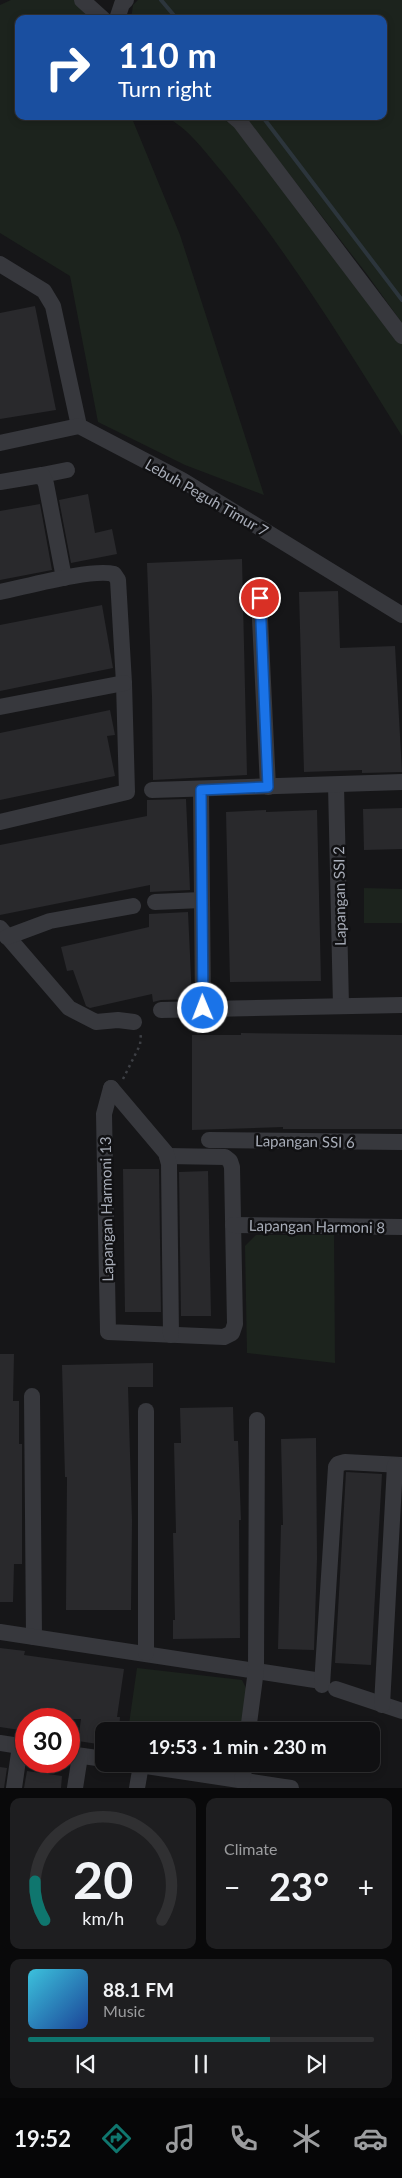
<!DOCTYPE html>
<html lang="en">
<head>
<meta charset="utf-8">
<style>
	body { margin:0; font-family:Lato,sans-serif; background:#1e1e20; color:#f1f3f6; height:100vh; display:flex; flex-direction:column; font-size:19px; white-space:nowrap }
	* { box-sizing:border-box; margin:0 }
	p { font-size:16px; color:#9c9d9f }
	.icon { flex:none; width:28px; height:28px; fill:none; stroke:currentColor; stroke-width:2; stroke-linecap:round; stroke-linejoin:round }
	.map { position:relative; height:1788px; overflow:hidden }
	.details { display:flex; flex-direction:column; gap:10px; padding:10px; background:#09090a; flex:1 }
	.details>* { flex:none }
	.guide { position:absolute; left:15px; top:15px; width:372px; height:105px; border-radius:10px; box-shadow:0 2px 8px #0003,0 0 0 1px #303032; background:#1a4fa0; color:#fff; overflow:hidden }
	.speed { position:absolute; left:15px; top:1708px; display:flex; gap:10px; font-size:25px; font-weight:700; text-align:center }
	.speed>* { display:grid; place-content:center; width:65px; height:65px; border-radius:50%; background:#101012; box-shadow:0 2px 8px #0003,0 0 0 1px #303032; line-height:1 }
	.speed .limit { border:8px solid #d22; background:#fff; color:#111 }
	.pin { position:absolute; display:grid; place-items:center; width:42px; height:42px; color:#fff; margin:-21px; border:2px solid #fff; border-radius:50%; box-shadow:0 1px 5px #0007 }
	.me { position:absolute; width:55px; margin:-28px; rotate:359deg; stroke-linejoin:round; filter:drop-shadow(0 0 4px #0008) }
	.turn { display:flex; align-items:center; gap:18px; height:105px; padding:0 20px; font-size:22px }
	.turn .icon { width:65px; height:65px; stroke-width:2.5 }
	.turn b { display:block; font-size:35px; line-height:42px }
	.big { font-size:38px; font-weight:700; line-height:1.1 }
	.details .card { flex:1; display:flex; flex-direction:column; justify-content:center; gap:8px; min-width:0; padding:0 18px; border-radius:10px; background:#1e1e20 }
	.details .dial { align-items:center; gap:0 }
	.dial svg { height:130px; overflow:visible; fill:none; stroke:#303032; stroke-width:7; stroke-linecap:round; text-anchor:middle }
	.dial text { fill:#f1f3f6; stroke:none }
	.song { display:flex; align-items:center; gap:15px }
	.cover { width:60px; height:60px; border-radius:8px; background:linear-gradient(135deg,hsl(190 70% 55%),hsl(220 70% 35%)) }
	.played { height:5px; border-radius:2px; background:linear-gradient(90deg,#0f766e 70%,#303032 70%) }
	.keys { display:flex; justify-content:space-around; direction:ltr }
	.heat { display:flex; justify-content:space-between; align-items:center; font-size:28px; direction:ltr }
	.details .tiles { flex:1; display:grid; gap:10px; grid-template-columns:1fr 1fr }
	.card:last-child { grid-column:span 2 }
	.trip { position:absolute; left:95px; top:1722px; width:285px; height:50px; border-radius:10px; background:#101012; box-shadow:0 2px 8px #0003,0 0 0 1px #303032; font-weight:700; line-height:50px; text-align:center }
	.tab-bar { display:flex; height:80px; justify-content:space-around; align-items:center; background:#060607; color:#9c9d9f }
	.tab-bar .icon { width:35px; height:35px }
	.tab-bar .selected { color:#0f766e }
	.tab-bar b { font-size:22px; color:#f1f3f6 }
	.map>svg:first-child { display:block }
	.green { fill:#1c231d }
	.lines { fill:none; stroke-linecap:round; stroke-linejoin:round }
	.stream { stroke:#2c353c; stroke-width:4 }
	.building { fill:#29292c }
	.path { stroke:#3d3f44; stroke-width:2.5; stroke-dasharray:2.5 4; stroke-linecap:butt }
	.minor { stroke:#37383d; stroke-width:16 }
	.route-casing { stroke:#114b97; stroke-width:12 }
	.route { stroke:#1a73e8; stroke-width:9 }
	.labels { text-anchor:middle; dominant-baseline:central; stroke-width:5; stroke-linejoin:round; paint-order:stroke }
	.street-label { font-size:15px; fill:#a8adb8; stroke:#111113 }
</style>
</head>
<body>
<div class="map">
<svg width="402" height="1788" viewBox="0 0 402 1788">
	<rect width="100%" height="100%" fill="#161618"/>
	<!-- green -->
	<g class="green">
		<polygon points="11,0 78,0 88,19 19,19 19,116 131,116 180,235 264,495 185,465 98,422 70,276 0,233 0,5"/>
		<polygon points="138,0 402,0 402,323 366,273 244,116 384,116 384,19 131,19 133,5"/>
		<path d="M164 116H228L402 339V436C346 346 290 255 223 173 205 152 189 128 164 116Z"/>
		<polygon points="364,888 402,889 402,923 364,923"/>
		<polygon points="256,1235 334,1235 335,1363 247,1353 245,1246"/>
		<polygon points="137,1668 242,1680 249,1694 243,1731 128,1731"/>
	</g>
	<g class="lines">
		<!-- stream -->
		<g class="stream">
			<polyline points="161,0 177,19"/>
			<polyline points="262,116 402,300"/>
		</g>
	</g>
	<!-- building -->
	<g class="building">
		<polygon points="35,306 56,410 0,419 0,313"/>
		<polygon points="88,494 95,533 112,529 117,554 71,563 59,500"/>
		<polygon points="40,504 52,570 0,580 0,511"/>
		<polygon points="242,559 247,775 153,780 152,697 147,563"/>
		<polygon points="338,591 340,648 395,646 402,772 362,773 362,770 304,772 299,592"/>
		<polygon points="102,605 113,668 0,691 0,625"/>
		<polygon points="110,710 115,735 107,736 115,776 0,800 0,733"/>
		<polygon points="186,799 190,890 150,892 150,885 0,915 0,845 147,816 147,800"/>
		<polygon points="402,808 402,849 364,850 363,809"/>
		<polygon points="266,810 266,812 317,810 321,981 230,982 226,812"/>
		<polygon points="188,912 192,999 161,1000 153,1002 152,994 90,1008 86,1006 73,970 67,971 61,947 149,927 149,914"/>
		<polygon points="241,1033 402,1035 402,1129 283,1129 283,1127 192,1130 192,1035 241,1035"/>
		<polygon points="123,1169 159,1169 161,1312 125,1312"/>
		<polygon points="208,1171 211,1316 181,1316 179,1172"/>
		<polygon points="0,1354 14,1354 13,1401 19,1401 19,1444 22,1444 22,1564 14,1564 13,1602 0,1602"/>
		<polygon points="153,1363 153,1387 128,1387 132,1521 131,1610 66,1610 67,1477 65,1477 62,1365"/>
		<polygon points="233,1407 234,1441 238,1441 241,1520 239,1520 240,1638 173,1639 173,1620 175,1620 173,1533 176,1533 174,1443 181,1443 180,1408"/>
		<polygon points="316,1438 317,1558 314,1650 278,1649 281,1525 283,1525 281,1439"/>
		<polygon points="346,1472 382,1474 371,1665 335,1663"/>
		<polygon points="0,1648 25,1651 24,1655 124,1669 117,1717 120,1717 119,1731 104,1731 104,1745 78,1741 81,1719 26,1719 26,1731 0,1727"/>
		<polygon points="0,1767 7,1768 4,1788 0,1788"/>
		<polygon points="27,1771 62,1776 61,1788 24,1788"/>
	</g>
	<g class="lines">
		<!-- path -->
		<polyline class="path" points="123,1079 140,1045 141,1033"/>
		<!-- minor -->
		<g class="minor">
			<polyline points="82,0 103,19"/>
			<polyline points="117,19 122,4 126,0"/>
			<polyline points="233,116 240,122 402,336"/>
			<polyline points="0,264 44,291 53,306 79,426"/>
			<polyline points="0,443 79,426 182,480 402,615"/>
			<polyline points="42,475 67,470"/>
			<polyline points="0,482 42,475 46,484 64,578"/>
			<path d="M0 592C25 587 92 568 114 574L118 580 124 683 127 792 0 822"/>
			<polyline points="259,598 268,787"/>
			<polyline points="0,707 124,683"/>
			<polyline points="336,785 341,1006"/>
			<polyline points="201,789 203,1008"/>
			<polyline points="152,790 402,782"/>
			<polyline points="155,902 202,900"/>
			<polyline points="0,928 69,1008 96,1022 118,1020 134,1022"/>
			<polyline points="7,937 50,921 133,906"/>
			<polyline points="161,1010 402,1005"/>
			<polyline points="111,1088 104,1114 108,1332 224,1337 232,1333 235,1324 232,1167 230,1161 225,1157 167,1156"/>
			<polyline points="111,1088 166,1153 169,1164 171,1335"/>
			<polyline points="209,1140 402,1142"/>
			<polyline points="233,1225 402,1227"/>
			<polyline points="32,1396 34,1637"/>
			<polyline points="0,1632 315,1680"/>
			<polyline points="146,1653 146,1411"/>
			<polyline points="322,1685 336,1467 338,1464 345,1462 402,1465"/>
			<polyline points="336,1689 402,1711"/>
			<polyline points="382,1705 395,1465"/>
			<polyline points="248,1731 256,1670 257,1420"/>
			<polyline points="0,1743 26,1747"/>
			<polyline points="69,1754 104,1759"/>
			<polyline points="133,1764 291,1788"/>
			<polyline points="242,1781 245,1764"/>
			<polyline points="14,1788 20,1746"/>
			<polyline points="75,1788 80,1756"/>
			<polyline points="137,1788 141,1765"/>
		</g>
	</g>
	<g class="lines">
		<defs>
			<polyline id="route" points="203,1008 201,790 268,787 260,598"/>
		</defs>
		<!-- route casing -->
		<use href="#route" class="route-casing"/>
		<!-- route -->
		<use href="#route" class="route"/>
	</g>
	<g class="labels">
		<!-- street labels -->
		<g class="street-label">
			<text transform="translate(207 497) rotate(30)">Lebuh Peguh Timur 7</text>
			<text transform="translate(339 896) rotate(-91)">Lapangan SSI 2</text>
			<text transform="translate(305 1141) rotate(1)">Lapangan SSI 6</text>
			<text transform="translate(106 1209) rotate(-91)">Lapangan Harmoni 13</text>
			<text transform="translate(317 1226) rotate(1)">Lapangan Harmoni 8</text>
		</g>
	</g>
</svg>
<div class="speed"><div class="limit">30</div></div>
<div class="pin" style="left:260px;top:598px;background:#d93025"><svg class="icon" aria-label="arrive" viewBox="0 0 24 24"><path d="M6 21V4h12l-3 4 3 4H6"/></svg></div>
<svg class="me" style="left:203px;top:1008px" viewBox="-20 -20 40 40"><circle r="17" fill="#1a73e8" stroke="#fff" stroke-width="3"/><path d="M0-11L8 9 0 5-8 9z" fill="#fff"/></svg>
<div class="trip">19:53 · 1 min · 230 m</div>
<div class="guide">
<div class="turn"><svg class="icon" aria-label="right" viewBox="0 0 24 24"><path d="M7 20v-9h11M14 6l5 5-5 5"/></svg><div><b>110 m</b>Turn right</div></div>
</div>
</div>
<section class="details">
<div class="tiles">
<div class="card dial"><svg viewBox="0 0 100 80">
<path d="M14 69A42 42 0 1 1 86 69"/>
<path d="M14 69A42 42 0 0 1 8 45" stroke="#0f766e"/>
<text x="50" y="56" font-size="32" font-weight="700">20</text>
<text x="50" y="72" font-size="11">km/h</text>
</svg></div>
<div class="card"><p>Climate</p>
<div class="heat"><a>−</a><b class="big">23°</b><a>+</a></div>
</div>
<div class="card">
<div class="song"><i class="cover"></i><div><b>88.1 FM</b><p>Music</p></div></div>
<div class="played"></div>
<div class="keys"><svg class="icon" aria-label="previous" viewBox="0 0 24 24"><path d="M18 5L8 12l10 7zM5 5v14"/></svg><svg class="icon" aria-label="pause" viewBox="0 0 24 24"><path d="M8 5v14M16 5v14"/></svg><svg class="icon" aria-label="next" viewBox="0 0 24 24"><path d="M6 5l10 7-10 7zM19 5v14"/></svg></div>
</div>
</div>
</section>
<nav class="tab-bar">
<b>19:52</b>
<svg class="icon selected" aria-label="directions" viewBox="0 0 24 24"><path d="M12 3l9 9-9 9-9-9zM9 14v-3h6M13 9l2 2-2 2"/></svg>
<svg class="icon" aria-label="music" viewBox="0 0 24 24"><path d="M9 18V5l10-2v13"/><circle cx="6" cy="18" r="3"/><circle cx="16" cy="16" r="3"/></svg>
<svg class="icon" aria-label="phone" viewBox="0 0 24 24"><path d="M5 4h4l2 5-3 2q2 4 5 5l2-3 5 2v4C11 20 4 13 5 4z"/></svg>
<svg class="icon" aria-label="climate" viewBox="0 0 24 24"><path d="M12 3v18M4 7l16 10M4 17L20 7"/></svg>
<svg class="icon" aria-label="car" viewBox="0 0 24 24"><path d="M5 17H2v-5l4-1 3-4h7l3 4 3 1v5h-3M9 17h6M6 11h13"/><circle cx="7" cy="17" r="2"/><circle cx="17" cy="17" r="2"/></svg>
</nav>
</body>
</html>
